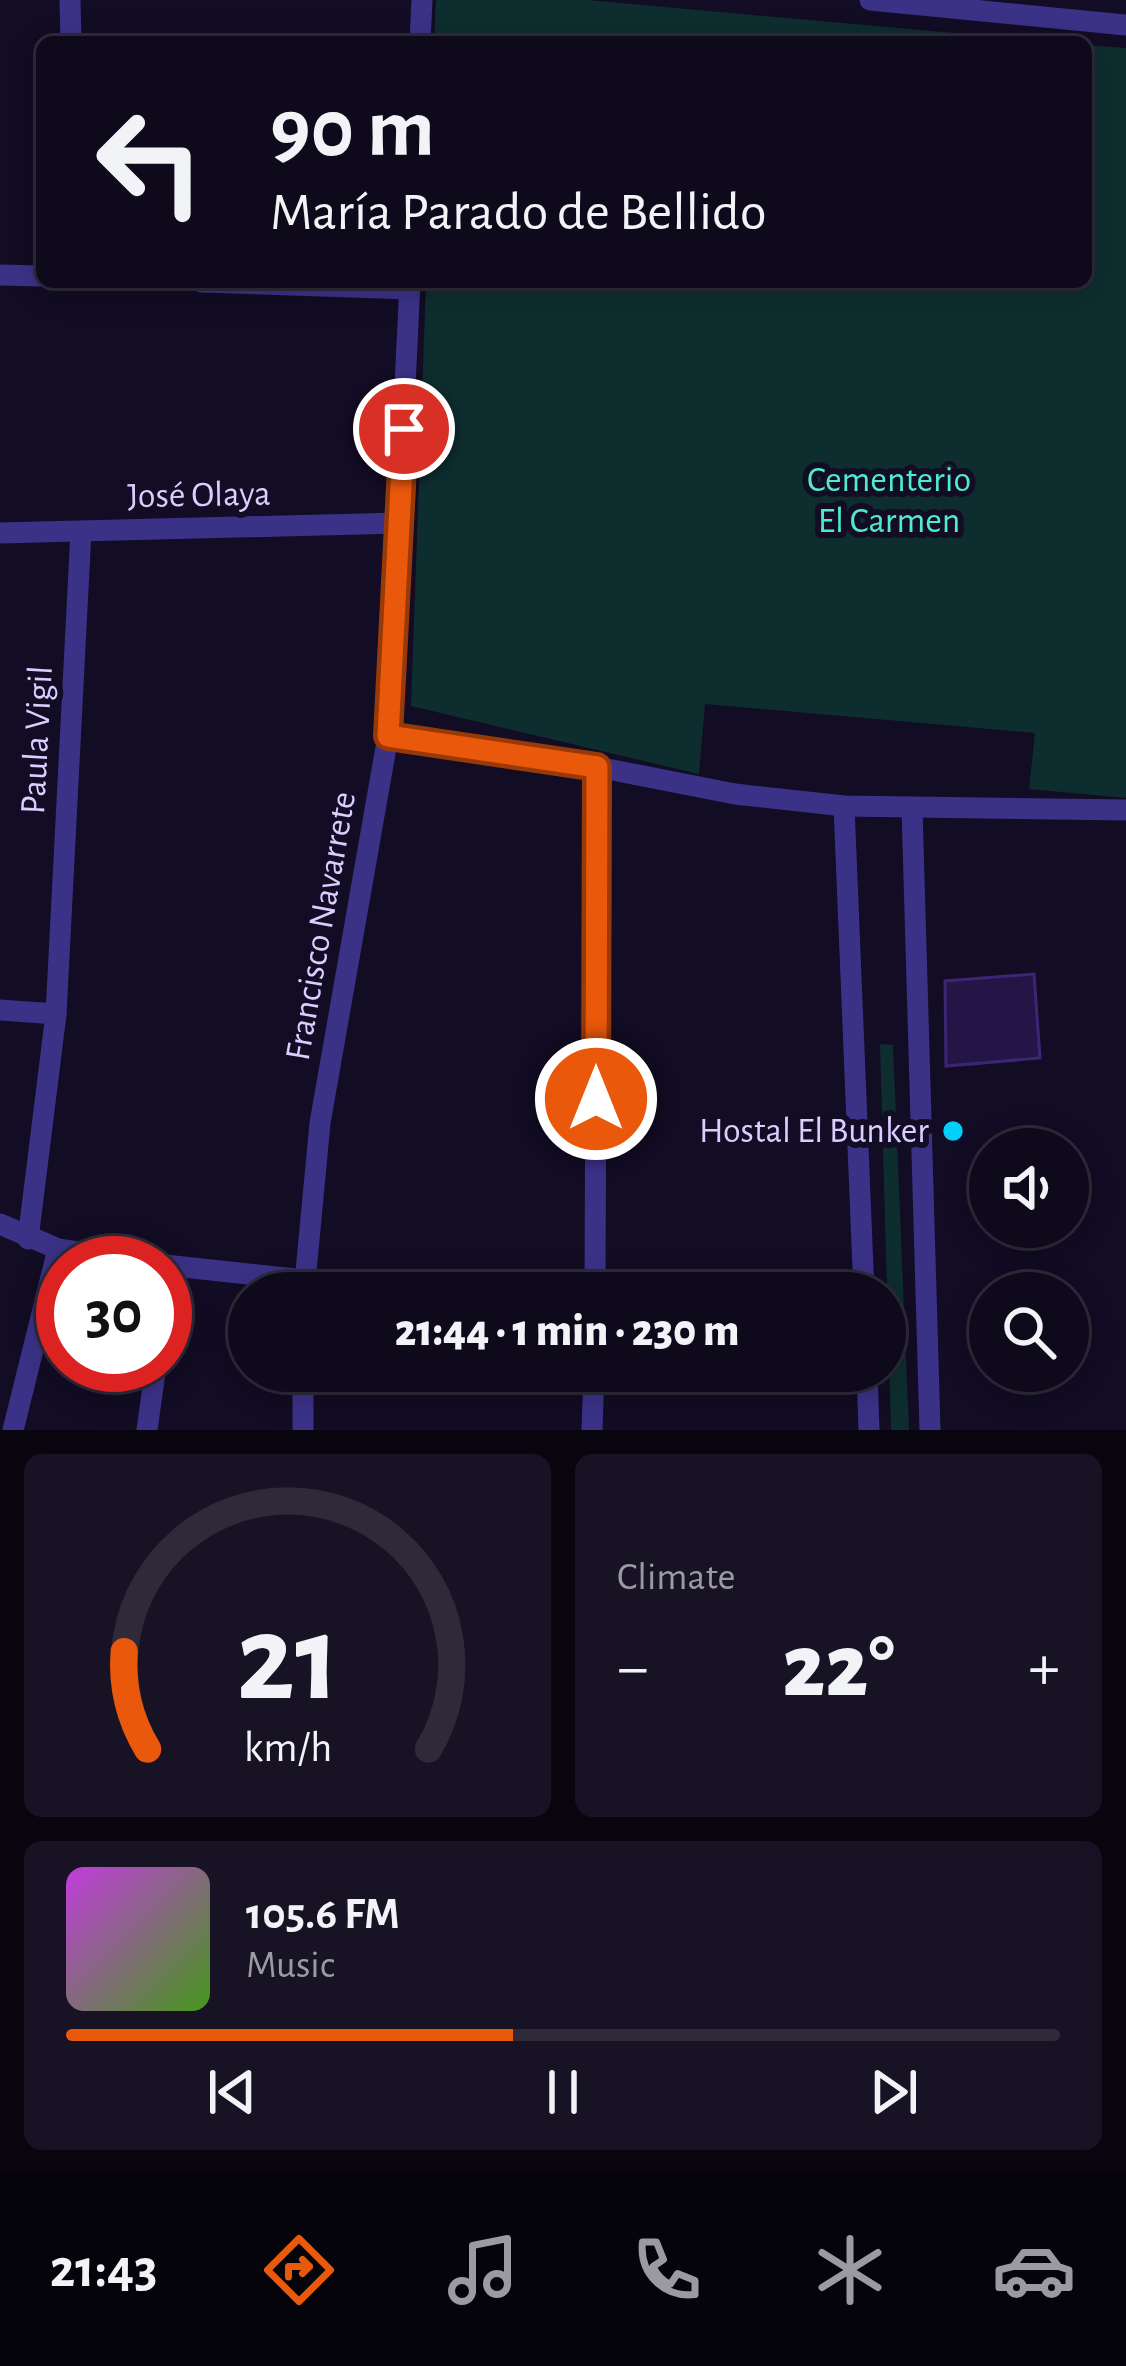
<!DOCTYPE html>
<html lang="en">
<head>
<meta charset="utf-8">
<style>
	body { margin:0; font-family:"Alegreya Sans",sans-serif; background:#171224; color:#f1f3f6; height:100vh; display:flex; flex-direction:column; font-size:45px; white-space:nowrap }
	* { box-sizing:border-box; margin:0 }
	p { font-size:39px; color:#9b9aa3 }
	.icon { flex:none; width:66px; height:66px; fill:none; stroke:currentColor; stroke-width:2; stroke-linecap:round; stroke-linejoin:round }
	.map { position:relative; height:1430px; overflow:hidden }
	.details { display:flex; flex-direction:column; gap:24px; padding:24px; background:#08050f; flex:1 }
	.details>* { flex:none }
	.top-card { position:absolute; left:36px; top:36px; width:1056px; height:252px; border-radius:18px; box-shadow:0 6px 30px #0003,0 0 0 3px #2e2a3a; background:#0e091b; color:#f1f3f6; overflow:hidden }
	.buttons { position:absolute; left:969px; top:1128px; display:grid; gap:24px }
	.buttons a { display:grid; place-items:center; width:120px; height:120px; border-radius:50%; background:#0e091b; box-shadow:0 6px 30px #0003,0 0 0 3px #2e2a3a; font-size:60px }
	.speed { position:absolute; left:36px; top:1236px; display:flex; gap:24px; font-size:60px; font-weight:700; text-align:center }
	.speed>* { display:grid; place-content:center; width:156px; height:156px; border-radius:50%; background:#0e091b; box-shadow:0 6px 30px #0003,0 0 0 3px #2e2a3a; line-height:1 }
	.speed .limit { border:18px solid #d22; background:#fff; color:#111 }
	.pin { position:absolute; display:grid; place-items:center; width:102px; height:102px; color:#fff; margin:-51px; border:6px solid #fff; border-radius:50%; box-shadow:0 3px 12px #0007 }
	.me { position:absolute; width:132px; margin:-66px; rotate:0deg; stroke-linejoin:round; filter:drop-shadow(0 0 9px #0008) }
	.turn { display:flex; align-items:center; gap:42px; height:252px; padding:0 36px; font-size:54px }
	.turn .icon { width:156px; height:156px; stroke-width:2.5 }
	.turn b { display:block; font-size:84px; line-height:102px }
	.big { font-size:90px; font-weight:800; line-height:1.1 }
	.details .widget { flex:1; display:flex; flex-direction:column; justify-content:center; gap:18px; min-width:0; padding:0 42px; border-radius:18px; background:#171224 }
	.details .dial { align-items:center; gap:0 }
	.dial svg { height:312px; overflow:visible; fill:none; stroke:#2e2a3a; stroke-width:7; stroke-linecap:round; text-anchor:middle }
	.dial text { fill:#f1f3f6; stroke:none }
	.song { display:flex; align-items:center; gap:36px }
	.cover { width:144px; height:144px; border-radius:18px; background:linear-gradient(135deg,hsl(290 70% 55%),hsl(100 70% 35%)) }
	.played { height:12px; border-radius:6px; background:linear-gradient(90deg,#ea580c 45%,#2e2a3a 45%) }
	.keys { display:flex; justify-content:space-around; direction:ltr }
	.heat { display:flex; justify-content:space-between; align-items:center; font-size:66px; direction:ltr }
	.details .tiles { flex:1; display:grid; gap:24px; grid-template-columns:1fr 1fr }
	.widget:last-child { grid-column:span 2 }
	.trip { position:absolute; left:228px; top:1272px; width:678px; height:120px; border-radius:60px; background:#0e091b; box-shadow:0 6px 30px #0003,0 0 0 3px #2e2a3a; font-weight:800; line-height:120px; text-align:center }
	.tab-bar { display:flex; height:192px; justify-content:space-around; align-items:center; background:#06040b; color:#9b9aa3 }
	.tab-bar .icon { width:84px; height:84px }
	.tab-bar .current { color:#ea580c }
	.tab-bar b { font-size:54px; color:#f1f3f6 }
	.map>svg:first-child { display:block }
	.green { fill:#0e2d2f }
	.building { fill:#231647; stroke:#3b2575; stroke-width:3 }
	.lines { fill:none; stroke-linecap:round; stroke-linejoin:round }
	.minor { stroke:#3b3288; stroke-width:21 }
	.route-casing { stroke:#983908; stroke-width:30 }
	.route { stroke:#ea580c; stroke-width:21 }
	.poi-dot { fill:#00cffa; stroke:#120c24; stroke-width:4.5 }
	.labels { text-anchor:middle; dominant-baseline:central; stroke-width:12; stroke-linejoin:round; paint-order:stroke }
	.park-label { font-size:36px; fill:#4febcf; stroke:#120c24 }
	.street-label { font-size:36px; fill:#d8cfff; stroke:#120c24 }
	.poi-label { font-size:36px; fill:#d8cfff; stroke:#120c24; text-anchor:end }
</style>
</head>
<body>
<div class="map">
<svg width="1126" height="1430" viewBox="0 0 1126 1430">
	<rect width="100%" height="100%" fill="#120c24"/>
	<!-- green -->
	<g class="green">
		<polygon points="436,0 587,0 1054,42 434,42"/>
		<polygon points="1086,45 1126,48 1126,798 1029,789 1035,733 705,704 699,774 411,706 426,282 1086,282"/>
		<polygon points="880,1044 893,1045 909,1430 891,1430"/>
	</g>
	<!-- building -->
	<polygon class="building" points="1034,974 1040,1058 946,1066 945,981"/>
	<g class="lines">
		<!-- minor -->
		<g class="minor">
			<polyline points="70,0 71,42"/>
			<polyline points="870,0 1126,25"/>
			<polyline points="420,42 422,0"/>
			<polyline points="0,275 42,276"/>
			<polyline points="202,282 410,289"/>
			<polyline points="0,533 400,523"/>
			<polyline points="388,736 597,767 735,794 844,806 1126,810"/>
			<polyline points="844,806 864,1293"/>
			<polyline points="912,809 930,1430"/>
			<polyline points="0,1010 56,1014"/>
			<polyline points="0,1224 58,1249 150,1263"/>
			<polyline points="28,1239 56,1014 81,531"/>
			<polyline points="165,1265 304,1280"/>
			<polyline points="304,1293 320,1123 388,736 410,282"/>
			<polyline points="595,1293 597,767"/>
			<polyline points="165,1296 169,1266"/>
			<polyline points="867,1371 869,1430"/>
			<polyline points="13,1430 58,1249"/>
			<polyline points="147,1430 156,1365"/>
			<polyline points="303,1430 303,1371"/>
			<polyline points="592,1430 594,1371"/>
		</g>
	</g>
	<g class="lines">
		<defs>
			<polyline id="route" points="404,429 388,736 597,767 596,1099"/>
		</defs>
		<!-- route casing -->
		<use href="#route" class="route-casing"/>
		<!-- route -->
		<use href="#route" class="route"/>
	</g>
	<!-- markers -->
	<circle class="poi-dot" cx="953" cy="1131" r="12"/>
	<g class="labels">
		<!-- park labels -->
		<g class="park-label">
			<text x="889" y="480">Cementerio<tspan x="889" dy="41">El Carmen</tspan></text>
		</g>
		<!-- street labels -->
		<g class="street-label">
			<text transform="translate(199 495) rotate(-1)">José Olaya</text>
			<text transform="translate(37 740) rotate(-87)">Paula Vigil</text>
			<text transform="translate(321 926) rotate(-80)">Francisco Navarrete</text>
		</g>
		<!-- poi labels -->
		<g class="poi-label">
			<text x="929" y="1131">Hostal El Bunker</text>
		</g>
	</g>
</svg>
<div class="buttons">
<a><svg class="icon" aria-label="sound" viewBox="0 0 24 24"><path d="M4 9h4l5-4v14l-5-4H4zM17 9q2 3 0 6"/></svg></a>
<a><svg class="icon" aria-label="search" viewBox="0 0 24 24"><circle cx="10" cy="10" r="6"/><path d="M15 15l6 6"/></svg></a>
</div>
<div class="speed"><div class="limit">30</div></div>
<div class="pin" style="left:404px;top:429px;background:#d93025"><svg class="icon" aria-label="arrive" viewBox="0 0 24 24"><path d="M6 21V4h12l-3 4 3 4H6"/></svg></div>
<svg class="me" style="left:596px;top:1099px" viewBox="-20 -20 40 40"><circle r="17" fill="#ea580c" stroke="#fff" stroke-width="3"/><path d="M0-11L8 9 0 5-8 9z" fill="#fff"/></svg>
<div class="trip">21:44 · 1 min · 230 m</div>
<div class="top-card">
<div class="turn"><svg class="icon" aria-label="left" viewBox="0 0 24 24"><path d="M17 20v-9H6M10 6l-5 5 5 5"/></svg><div><b>90 m</b>María Parado de Bellido</div></div>
</div>
</div>
<section class="details">
<div class="tiles">
<div class="widget dial"><svg viewBox="0 0 100 80">
<path d="M14 69A42 42 0 1 1 86 69"/>
<path d="M14 69A42 42 0 0 1 8 44" stroke="#ea580c"/>
<text x="50" y="56" font-size="32" font-weight="700">21</text>
<text x="50" y="72" font-size="11">km/h</text>
</svg></div>
<div class="widget"><p>Climate</p>
<div class="heat"><a>−</a><b class="big">22°</b><a>+</a></div>
</div>
<div class="widget">
<div class="song"><i class="cover"></i><div><b>105.6 FM</b><p>Music</p></div></div>
<div class="played"></div>
<div class="keys"><svg class="icon" aria-label="previous" viewBox="0 0 24 24"><path d="M18 5L8 12l10 7zM5 5v14"/></svg><svg class="icon" aria-label="pause" viewBox="0 0 24 24"><path d="M8 5v14M16 5v14"/></svg><svg class="icon" aria-label="next" viewBox="0 0 24 24"><path d="M6 5l10 7-10 7zM19 5v14"/></svg></div>
</div>
</div>
</section>
<nav class="tab-bar">
<b>21:43</b>
<svg class="icon current" aria-label="directions" viewBox="0 0 24 24"><path d="M12 3l9 9-9 9-9-9zM9 14v-3h6M13 9l2 2-2 2"/></svg>
<svg class="icon" aria-label="music" viewBox="0 0 24 24"><path d="M9 18V5l10-2v13"/><circle cx="6" cy="18" r="3"/><circle cx="16" cy="16" r="3"/></svg>
<svg class="icon" aria-label="phone" viewBox="0 0 24 24"><path d="M5 4h4l2 5-3 2q2 4 5 5l2-3 5 2v4C11 20 4 13 5 4z"/></svg>
<svg class="icon" aria-label="climate" viewBox="0 0 24 24"><path d="M12 3v18M4 7l16 10M4 17L20 7"/></svg>
<svg class="icon" aria-label="car" viewBox="0 0 24 24"><path d="M5 17H2v-5l4-1 3-4h7l3 4 3 1v5h-3M9 17h6M6 11h13"/><circle cx="7" cy="17" r="2"/><circle cx="17" cy="17" r="2"/></svg>
</nav>
</body>
</html>
